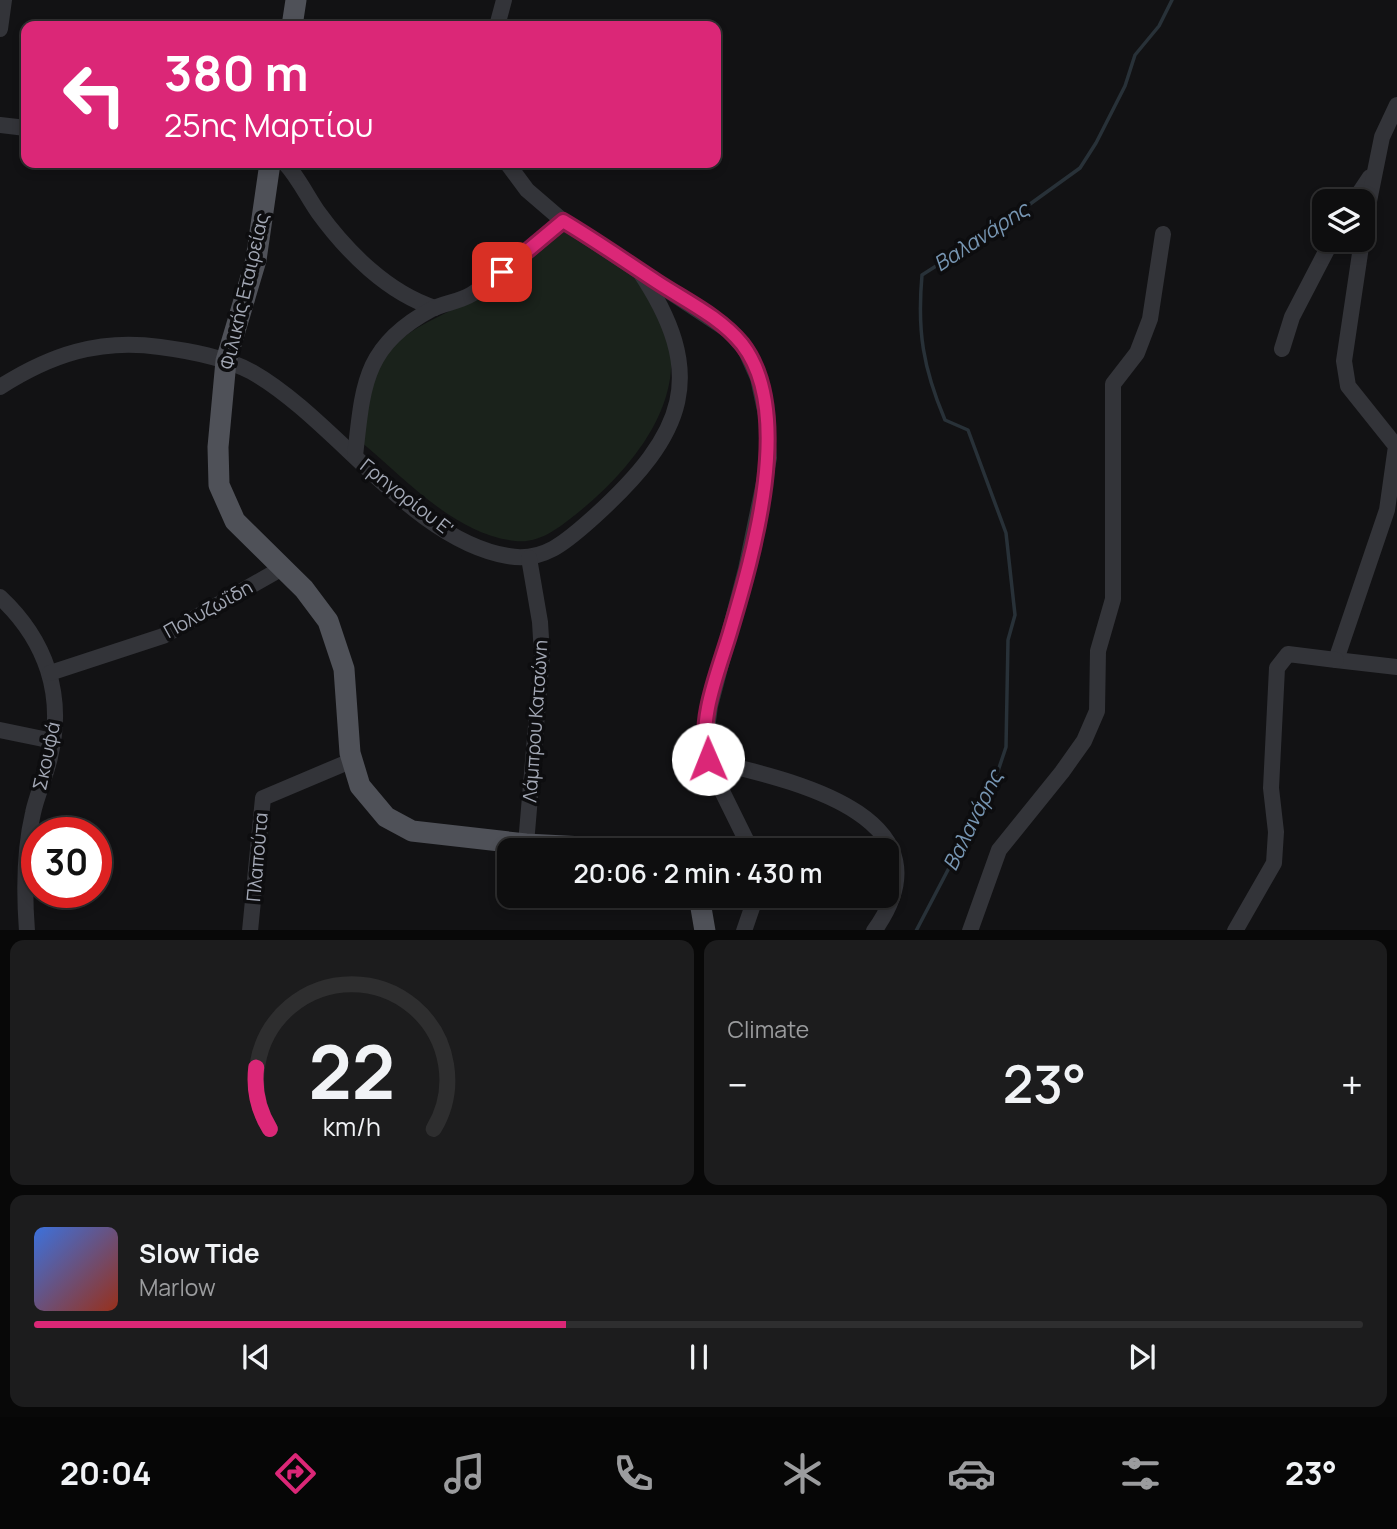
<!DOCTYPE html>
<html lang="en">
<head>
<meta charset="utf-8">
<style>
	body { margin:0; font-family:Manrope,sans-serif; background:#1c1c1d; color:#f1f3f6; height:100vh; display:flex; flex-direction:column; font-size:26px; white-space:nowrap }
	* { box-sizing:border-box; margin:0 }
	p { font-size:23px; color:#9b9c9e }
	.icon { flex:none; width:38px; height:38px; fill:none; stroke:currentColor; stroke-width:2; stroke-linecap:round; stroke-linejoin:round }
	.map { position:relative; height:930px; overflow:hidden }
	.side { display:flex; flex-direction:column; gap:10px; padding:10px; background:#080808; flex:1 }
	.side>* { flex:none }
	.banner { position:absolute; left:21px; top:21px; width:700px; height:147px; border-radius:14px; box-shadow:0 4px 10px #0003,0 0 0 2px #2e2e2f; background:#db2777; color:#fff; overflow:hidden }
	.controls { position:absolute; left:1312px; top:189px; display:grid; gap:14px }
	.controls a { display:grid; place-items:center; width:63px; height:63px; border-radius:14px; background:#0e0e0f; box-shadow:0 4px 10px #0003,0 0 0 2px #2e2e2f; font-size:35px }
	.speed { position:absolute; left:21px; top:817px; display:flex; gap:14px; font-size:35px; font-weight:700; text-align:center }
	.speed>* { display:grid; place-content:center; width:91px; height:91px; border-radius:50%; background:#0e0e0f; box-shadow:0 4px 10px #0003,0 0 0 2px #2e2e2f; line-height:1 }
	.speed .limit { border:10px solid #d22; background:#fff; color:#111 }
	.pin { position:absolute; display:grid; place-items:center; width:60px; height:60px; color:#fff; margin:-30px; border-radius:14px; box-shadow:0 4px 10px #0006 }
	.me { position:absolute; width:77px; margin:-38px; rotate:359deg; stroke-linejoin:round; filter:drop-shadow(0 0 5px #0008) }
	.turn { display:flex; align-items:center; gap:24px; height:147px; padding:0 28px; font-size:32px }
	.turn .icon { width:91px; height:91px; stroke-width:2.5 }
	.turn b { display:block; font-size:49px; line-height:60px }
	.big { font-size:52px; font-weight:600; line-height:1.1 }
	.side .widget { flex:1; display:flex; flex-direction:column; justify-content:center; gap:10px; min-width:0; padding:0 24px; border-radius:14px; background:#1c1c1d }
	.side .dial { align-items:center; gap:0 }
	.dial svg { height:182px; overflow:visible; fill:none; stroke:#2e2e2f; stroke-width:7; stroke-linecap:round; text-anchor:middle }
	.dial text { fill:#f1f3f6; stroke:none }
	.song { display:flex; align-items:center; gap:21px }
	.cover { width:84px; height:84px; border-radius:10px; background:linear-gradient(135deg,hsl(220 70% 55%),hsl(10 70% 35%)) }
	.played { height:7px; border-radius:4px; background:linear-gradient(90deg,#db2777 40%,#2e2e2f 40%) }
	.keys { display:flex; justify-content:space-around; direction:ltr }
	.heat { display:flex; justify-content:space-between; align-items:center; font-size:38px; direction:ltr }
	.side .tiles { flex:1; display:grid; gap:10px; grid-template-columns:1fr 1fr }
	.widget:last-child { grid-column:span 2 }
	.trip { position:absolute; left:497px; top:838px; width:402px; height:70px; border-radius:14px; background:#0e0e0f; box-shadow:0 4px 10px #0003,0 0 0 2px #2e2e2f; font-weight:600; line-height:70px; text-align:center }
	.menu { display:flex; height:112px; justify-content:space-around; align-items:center; background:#060606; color:#9b9c9e }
	.menu .icon { width:49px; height:49px }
	.menu .on { color:#db2777 }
	.menu b { font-size:32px; color:#f1f3f6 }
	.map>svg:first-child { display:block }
	.green { fill:#1a221b }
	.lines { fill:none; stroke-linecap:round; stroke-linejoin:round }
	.stream { stroke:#283138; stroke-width:3.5 }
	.minor { stroke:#333439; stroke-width:16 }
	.major { stroke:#4f5158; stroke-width:21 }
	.route-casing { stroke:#8e194d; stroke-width:18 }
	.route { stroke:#db2777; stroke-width:12 }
	.labels { text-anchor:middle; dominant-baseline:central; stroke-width:7; stroke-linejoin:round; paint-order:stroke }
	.street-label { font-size:19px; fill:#a3a8b5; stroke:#0d0d0f }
	.water-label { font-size:21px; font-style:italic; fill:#7796b3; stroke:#0d0d0f }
</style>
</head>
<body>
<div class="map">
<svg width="1397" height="931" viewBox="0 0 1397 931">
	<rect width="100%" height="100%" fill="#121214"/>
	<!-- green -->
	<path class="green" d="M564 228C581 239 623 260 635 274 645 286 656 305 662 320 695 393 633 468 580 511 561 526 541 544 515 541 454 534 406 479 361 442 364 424 366 382 375 368 401 326 445 317 484 293 512 275 538 249 564 228Z"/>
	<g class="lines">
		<!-- stream -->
		<path class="stream" d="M916 931 995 780 1006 747 1008 640 1015 615 1006 533 968 430 945 420C923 368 917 331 922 275L958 252 986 228 1019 212 1080 168 1096 143 1125 86 1135 55 1159 26 1172 0"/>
		<!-- minor -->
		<g class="minor">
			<polyline points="497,26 504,0"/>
			<polyline points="0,29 4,0"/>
			<polyline points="0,125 26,128"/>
			<path d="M285 163C298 177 307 196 318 212 347 252 388 293 435 308"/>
			<polyline points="507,163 527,190 563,221 728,330 745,349 758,378 766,415 769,458 746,569 710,706 705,744 719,785 751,850"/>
			<polyline points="1354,201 1370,177"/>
			<polyline points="1363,231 1382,137 1397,105"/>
			<polyline points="1362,240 1344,361 1348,386 1396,446 1387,510 1336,660 1397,667"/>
			<polyline points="1282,349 1292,317 1332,240"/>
			<path d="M0 387C50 355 100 338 160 347 191 351 224 357 252 372 335 419 412 540 508 556 545 563 569 539 595 516 685 434 710 375 638 269"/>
			<path d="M355 456C363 386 363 346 432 309 444 303 459 302 472 294 504 274 534 246 563 221"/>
			<path d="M0 597C46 640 65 695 50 757 46 776 37 794 33 813 24 851 24 892 27 931"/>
			<polyline points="50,673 163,636 284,567"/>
			<polyline points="0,730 53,741"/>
			<path d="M712 761C789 780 957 815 874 931"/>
			<polyline points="526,844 542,655 540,622 529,558"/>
			<polyline points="250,931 263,798 353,760"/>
			<polyline points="744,931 756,896"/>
			<polyline points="970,931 999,850 1062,772 1084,741 1097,711 1098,651 1113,599 1113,384 1137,353 1150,319 1163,234"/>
			<polyline points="1235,931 1274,863 1276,832 1271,788 1277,668 1288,654 1336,660"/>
		</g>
		<!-- major -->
		<g class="major">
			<polyline points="292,26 296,0"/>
			<polyline points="270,163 256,260 226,361 218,447 219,485 235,521 304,589 328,621 344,669 350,753 360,786 386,817 412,831 526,844 642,850"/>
			<polyline points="699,896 705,931"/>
		</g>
	</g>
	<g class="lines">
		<defs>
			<path id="route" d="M502 272 563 221C595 240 625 261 657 282 686 301 720 317 742 344 795 412 753 555 731 629 720 668 697 718 708 759"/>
		</defs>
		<!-- route casing -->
		<use href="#route" class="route-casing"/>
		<!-- route -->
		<use href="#route" class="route"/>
	</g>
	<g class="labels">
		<!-- street labels -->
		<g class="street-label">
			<text transform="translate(244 291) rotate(-77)">Φιλικής Εταιρείας</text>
			<text transform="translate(407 497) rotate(38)">Γρηγορίου Ε'</text>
			<text transform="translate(208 609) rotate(-29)">Πολυζωΐδη</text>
			<text transform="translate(535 721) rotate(-86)">Λάμπρου Κατσώνη</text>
			<text transform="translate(46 756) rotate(-78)">Σκουφά</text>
			<text transform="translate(257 857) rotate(-85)">Πλαπούτα</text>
		</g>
		<!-- water labels -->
		<g class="water-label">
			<text transform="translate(981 236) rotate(-33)">Βαλανάρης</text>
			<text transform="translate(972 820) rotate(-64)">Βαλανάρης</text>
		</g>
	</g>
</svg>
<div class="controls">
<a><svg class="icon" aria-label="layers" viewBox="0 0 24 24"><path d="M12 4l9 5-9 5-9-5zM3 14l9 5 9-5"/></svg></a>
</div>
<div class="speed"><div class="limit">30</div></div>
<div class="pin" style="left:502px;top:272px;background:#d93025"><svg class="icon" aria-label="arrive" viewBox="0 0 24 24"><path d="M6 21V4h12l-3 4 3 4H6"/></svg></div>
<svg class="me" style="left:708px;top:759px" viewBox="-20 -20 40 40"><circle r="19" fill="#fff"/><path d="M0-13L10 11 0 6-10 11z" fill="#db2777"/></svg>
<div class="trip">20:06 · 2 min · 430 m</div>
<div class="banner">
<div class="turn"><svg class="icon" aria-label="left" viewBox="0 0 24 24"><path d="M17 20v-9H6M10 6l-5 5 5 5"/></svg><div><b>380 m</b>25ης Μαρτίου</div></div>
</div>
</div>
<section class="side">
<div class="tiles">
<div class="widget dial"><svg viewBox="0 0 100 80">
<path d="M14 69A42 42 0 1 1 86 69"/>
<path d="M14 69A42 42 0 0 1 8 42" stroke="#db2777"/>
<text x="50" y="56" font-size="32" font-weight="700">22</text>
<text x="50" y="72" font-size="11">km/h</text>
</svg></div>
<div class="widget"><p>Climate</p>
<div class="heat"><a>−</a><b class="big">23°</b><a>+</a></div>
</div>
<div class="widget">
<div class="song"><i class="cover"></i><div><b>Slow Tide</b><p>Marlow</p></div></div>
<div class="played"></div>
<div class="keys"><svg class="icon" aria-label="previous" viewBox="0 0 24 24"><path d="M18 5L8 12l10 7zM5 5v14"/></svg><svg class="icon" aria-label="pause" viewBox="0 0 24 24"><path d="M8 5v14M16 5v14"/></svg><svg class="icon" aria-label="next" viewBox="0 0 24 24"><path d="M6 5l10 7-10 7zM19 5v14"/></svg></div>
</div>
</div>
</section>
<nav class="menu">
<b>20:04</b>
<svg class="icon on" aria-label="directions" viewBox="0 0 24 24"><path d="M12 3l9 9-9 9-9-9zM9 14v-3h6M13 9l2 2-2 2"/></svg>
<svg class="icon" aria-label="music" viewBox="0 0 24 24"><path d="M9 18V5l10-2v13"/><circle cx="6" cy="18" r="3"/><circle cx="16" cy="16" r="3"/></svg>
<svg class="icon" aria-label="phone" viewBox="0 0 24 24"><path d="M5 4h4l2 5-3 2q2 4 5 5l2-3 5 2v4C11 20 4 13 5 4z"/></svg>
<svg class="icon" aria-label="climate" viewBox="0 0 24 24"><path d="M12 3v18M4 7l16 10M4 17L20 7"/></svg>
<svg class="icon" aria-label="car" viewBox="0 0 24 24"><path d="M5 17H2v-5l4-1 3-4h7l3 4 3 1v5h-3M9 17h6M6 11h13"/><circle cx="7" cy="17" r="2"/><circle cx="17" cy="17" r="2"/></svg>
<svg class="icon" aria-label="filters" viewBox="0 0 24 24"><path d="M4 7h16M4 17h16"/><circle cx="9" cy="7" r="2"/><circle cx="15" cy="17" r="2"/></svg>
<b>23°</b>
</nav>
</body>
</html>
